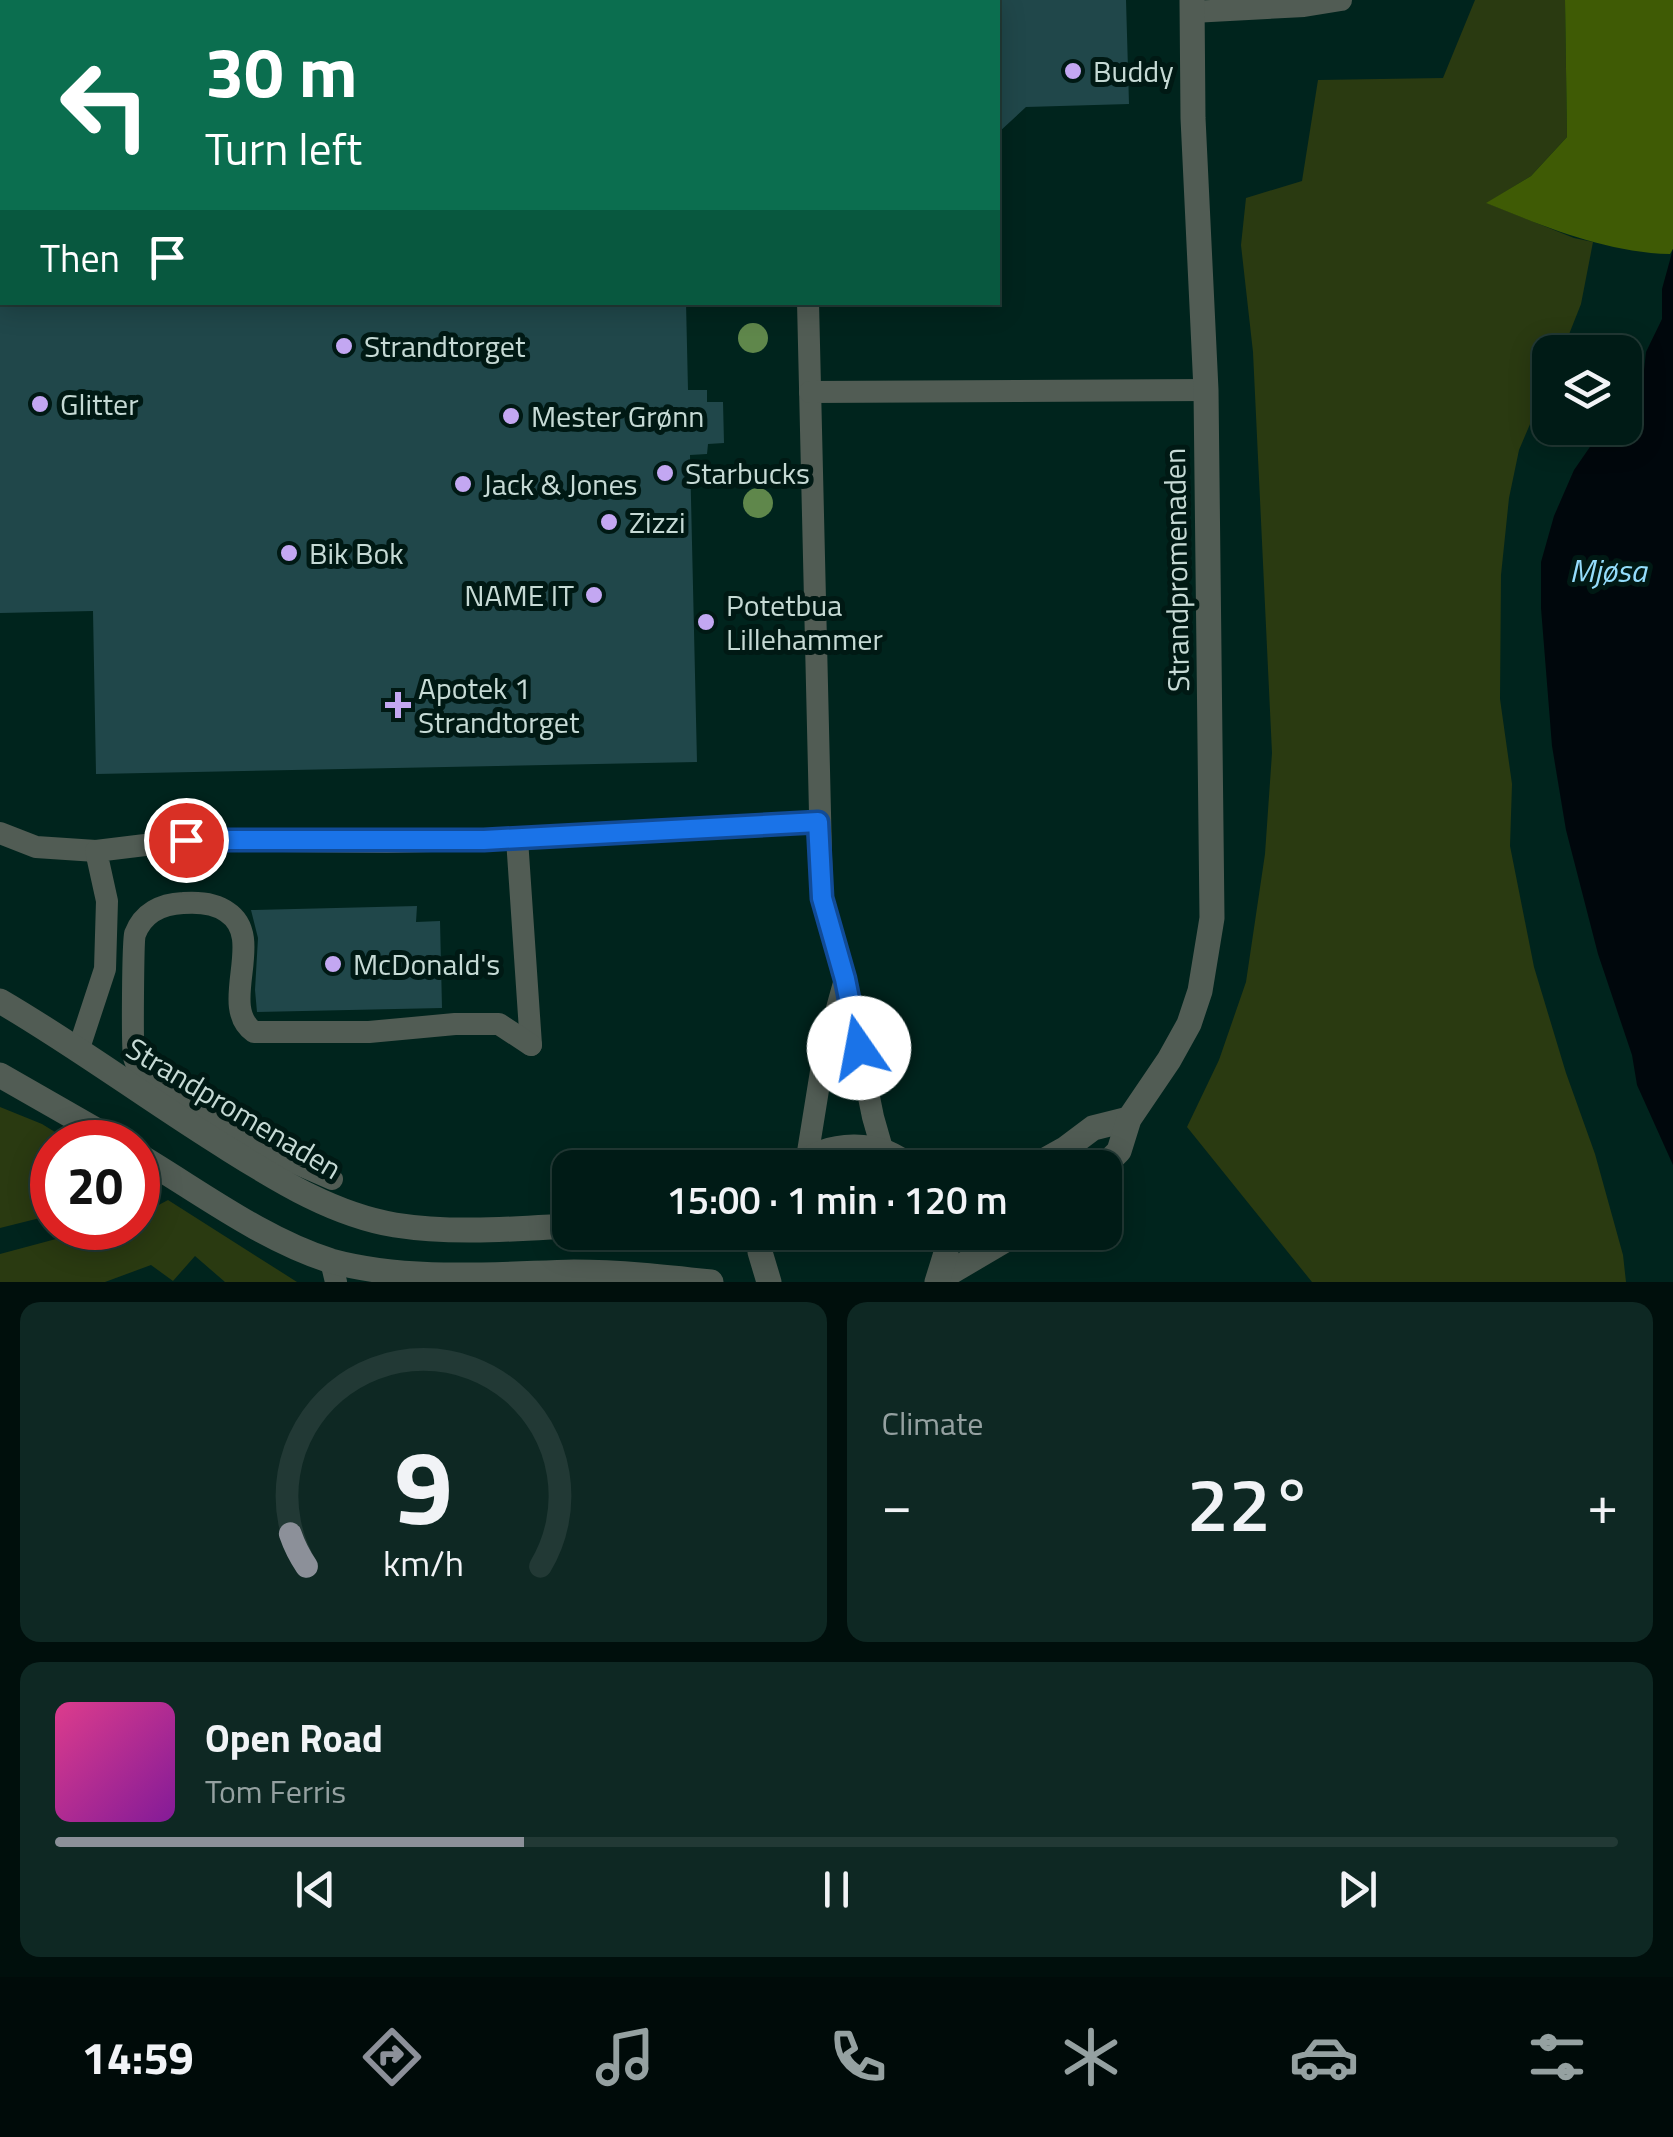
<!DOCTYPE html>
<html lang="en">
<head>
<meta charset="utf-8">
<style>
	body { margin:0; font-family:"Titillium Web",sans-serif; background:#0e2823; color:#f1f3f6; height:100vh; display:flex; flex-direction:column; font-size:38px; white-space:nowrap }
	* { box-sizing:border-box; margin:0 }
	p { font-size:32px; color:#95a1a1 }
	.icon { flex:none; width:55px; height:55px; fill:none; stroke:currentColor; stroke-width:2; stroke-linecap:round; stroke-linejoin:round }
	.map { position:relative; height:1282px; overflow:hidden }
	.sheet { display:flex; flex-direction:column; gap:20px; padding:20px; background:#000f0c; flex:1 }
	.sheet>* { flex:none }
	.guide { position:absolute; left:0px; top:0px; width:1000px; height:305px; box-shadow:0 5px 25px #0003,0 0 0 2px #223935; background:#0b6e4f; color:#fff; overflow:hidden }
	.tools { position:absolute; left:1532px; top:335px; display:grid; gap:20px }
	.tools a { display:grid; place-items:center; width:110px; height:110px; border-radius:20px; background:#001b16; box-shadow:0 5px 25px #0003,0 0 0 2px #223935; font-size:50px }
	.speed { position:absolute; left:30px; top:1120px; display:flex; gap:20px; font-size:50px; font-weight:700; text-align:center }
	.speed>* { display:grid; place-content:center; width:130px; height:130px; border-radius:50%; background:#001b16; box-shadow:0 5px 25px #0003,0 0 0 2px #223935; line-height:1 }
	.speed .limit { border:15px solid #d22; background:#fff; color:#111 }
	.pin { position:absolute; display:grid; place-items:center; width:85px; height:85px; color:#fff; margin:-42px; border:5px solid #fff; border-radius:50%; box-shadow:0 2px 10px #0007 }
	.me { position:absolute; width:110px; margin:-55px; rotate:348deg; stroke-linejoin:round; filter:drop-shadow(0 0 8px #0008) }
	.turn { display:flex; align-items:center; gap:35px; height:210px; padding:0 40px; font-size:45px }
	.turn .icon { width:130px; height:130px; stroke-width:2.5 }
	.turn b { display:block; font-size:70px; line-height:85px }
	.then { display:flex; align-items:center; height:95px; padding:0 40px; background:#0003; gap:20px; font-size:38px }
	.big { font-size:75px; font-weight:600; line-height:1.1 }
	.sheet .widget { flex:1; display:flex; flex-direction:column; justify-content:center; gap:15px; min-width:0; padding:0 35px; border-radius:20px; background:#0e2823 }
	.sheet .dial { align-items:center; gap:0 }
	.dial svg { height:260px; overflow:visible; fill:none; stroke:#223935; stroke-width:7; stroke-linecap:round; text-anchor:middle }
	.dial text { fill:#f1f3f6; stroke:none }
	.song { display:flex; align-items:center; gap:30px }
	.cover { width:120px; height:120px; border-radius:15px; background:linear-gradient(135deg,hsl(330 70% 55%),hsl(290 70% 35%)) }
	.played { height:10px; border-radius:5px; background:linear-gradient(90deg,#8c9099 30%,#223935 30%) }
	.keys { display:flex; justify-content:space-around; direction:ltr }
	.heat { display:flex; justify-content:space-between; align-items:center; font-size:55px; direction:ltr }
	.sheet .tiles { flex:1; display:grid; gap:20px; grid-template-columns:1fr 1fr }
	.widget:last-child { grid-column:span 2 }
	.trip { position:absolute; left:552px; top:1150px; width:570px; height:100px; border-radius:20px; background:#001b16; box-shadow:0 5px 25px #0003,0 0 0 2px #223935; font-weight:600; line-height:100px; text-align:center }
	.tab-bar { display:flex; height:160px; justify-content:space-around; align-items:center; background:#000b09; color:#95a1a1 }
	.tab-bar .icon { width:70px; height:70px }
	.tab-bar .selected { color:#8c9099 }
	.tab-bar b { font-size:45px; color:#f1f3f6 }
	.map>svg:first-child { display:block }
	.green { fill:#2a3a11 }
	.forest { fill:#3f5b05 }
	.water { fill:#00070c }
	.building { fill:#20474a }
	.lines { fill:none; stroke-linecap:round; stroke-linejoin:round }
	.service { stroke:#515c54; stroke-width:22 }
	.minor { stroke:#515c54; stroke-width:25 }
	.tertiary { stroke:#515c54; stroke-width:25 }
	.tree { fill:#5f874b }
	.route-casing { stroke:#114b97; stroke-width:25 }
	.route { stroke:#1a73e8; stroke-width:18 }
	.poi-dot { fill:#c3a7f2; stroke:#001914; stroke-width:4 }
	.labels { text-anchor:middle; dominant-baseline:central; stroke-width:10; stroke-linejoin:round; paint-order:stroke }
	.poi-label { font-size:30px; fill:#c6dad5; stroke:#001914; text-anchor:start }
	.street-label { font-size:30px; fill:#c6dad5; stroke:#001914 }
	.water-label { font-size:32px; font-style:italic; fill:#94ddfc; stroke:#001914 }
</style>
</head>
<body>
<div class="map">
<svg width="1673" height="1282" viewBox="0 0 1673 1282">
	<rect width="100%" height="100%" fill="#00241d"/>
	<!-- green -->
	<g class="green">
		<polygon points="1475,0 1565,0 1567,137 1531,176 1487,203 1574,238 1593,242 1581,304 1562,352 1550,352 1550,377 1519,450 1509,498 1501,575 1500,699 1512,784 1510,846 1534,967 1566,1073 1595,1154 1623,1255 1626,1282 1312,1282 1187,1127 1219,1060 1246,982 1265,854 1272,753 1253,352 1241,245 1246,198 1302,181 1318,80 1443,78"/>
		<polygon points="0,1107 42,1124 71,1142 52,1142 52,1215 0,1228"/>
		<polygon points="168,1200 297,1282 225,1282 195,1256 173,1281 151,1265 105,1282 0,1282 0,1254 97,1228 138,1228 138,1216"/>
	</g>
	<!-- forest -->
	<path class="forest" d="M1565 0H1673V249L1670 254C1605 252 1546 227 1486 203L1531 176 1567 137Z"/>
	<!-- water -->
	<polygon class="water" points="1673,249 1673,1165 1637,1085 1632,1055 1598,954 1566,830 1552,746 1541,608 1541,562 1554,516 1574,470 1603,428 1625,428 1625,400 1643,379 1646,352 1662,319 1662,289"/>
	<!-- building -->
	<g class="building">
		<polygon points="998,0 1126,0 1129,104 1026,107 998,133"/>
		<polygon points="0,302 686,302 688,390 707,390 707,402 723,402 724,443 708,444 707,454 690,455 697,762 96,774 93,611 0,613"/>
		<polygon points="417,906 416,922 440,921 442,1008 257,1012 255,990 258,938 251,910"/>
	</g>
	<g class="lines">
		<!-- service -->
		<g class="service">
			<polyline points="798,0 799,2"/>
			<polyline points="1192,12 1304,6 1341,0"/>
			<polyline points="808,302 822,898 845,979 873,1117 883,1152"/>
			<polyline points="810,392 1206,390"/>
			<polyline points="0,833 36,847 96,851"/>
			<polyline points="517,839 531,1045"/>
			<polyline points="78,1051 105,969 107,901 96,851 186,840 387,842 517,839 817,822"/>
			<polyline points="807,1158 823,1059 844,983"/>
			<path d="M332 1179 259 1147 144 1077C141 1071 135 1064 134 1057 132 1046 133 940 135 934 143 913 161 904 183 903 197 902 215 903 227 912 267 938 217 1006 254 1032H369L455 1024H499L531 1045"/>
			<polyline points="331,1261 336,1282"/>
		</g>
		<!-- minor -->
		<g class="minor">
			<polyline points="1031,1168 1065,1149 1093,1128 1129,1119"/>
			<polyline points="1102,1168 1119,1151 1129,1119 1169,1060 1189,1024 1200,991 1212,918 1206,390 1193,118 1192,0"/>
			<polyline points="939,1279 1019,1232"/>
		</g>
		<!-- tertiary -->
		<g class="tertiary">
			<path d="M0 1001C79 1047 152 1102 230 1150 281 1182 335 1215 395 1225 452 1234 513 1229 570 1226"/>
			<polyline points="0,1075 117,1142"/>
			<path d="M138 1155C200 1192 262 1239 331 1261 409 1282 495 1274 574 1272 620 1272 666 1277 711 1282"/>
			<path d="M796 1168C828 1141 879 1139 911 1168"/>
			<polyline points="761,1232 760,1252 769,1282"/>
			<polyline points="937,1282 946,1253 946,1232"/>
		</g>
	</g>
	<!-- trees -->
	<g class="tree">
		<circle cx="753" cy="338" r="15"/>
		<circle cx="758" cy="503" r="15"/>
	</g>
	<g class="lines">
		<defs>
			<polyline id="route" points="186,840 484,840 818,822 822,898 845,979 859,1048"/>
		</defs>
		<!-- route casing -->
		<use href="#route" class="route-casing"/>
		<!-- route -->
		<use href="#route" class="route"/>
	</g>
	<!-- markers -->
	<g class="poi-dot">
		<circle cx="1073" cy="71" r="10"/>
		<circle cx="344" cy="346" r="10"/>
		<circle cx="40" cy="404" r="10"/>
		<circle cx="511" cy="416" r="10"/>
		<circle cx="665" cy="473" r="10"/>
		<circle cx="463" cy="484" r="10"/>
		<circle cx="609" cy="522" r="10"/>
		<circle cx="289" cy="553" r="10"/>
		<circle cx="594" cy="595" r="10"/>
		<circle cx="706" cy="622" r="10"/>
		<path d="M393 690h10v10h10v10h-10v10h-10v-10h-10v-10h10z"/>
		<circle cx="333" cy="964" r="10"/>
	</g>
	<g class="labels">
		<!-- poi labels -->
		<g class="poi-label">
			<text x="1093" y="71">Buddy</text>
			<text x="364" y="346">Strandtorget</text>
			<text x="60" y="404">Glitter</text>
			<text x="531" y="416">Mester Grønn</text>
			<text x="685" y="473">Starbucks</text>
			<text x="483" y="484">Jack &amp; Jones</text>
			<text x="629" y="522">Zizzi</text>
			<text x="309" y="553">Bik Bok</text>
			<text x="574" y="595" text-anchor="end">NAME IT</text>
			<text x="726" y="605">Potetbua<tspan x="726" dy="34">Lillehammer</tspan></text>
			<text x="418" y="688">Apotek 1<tspan x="418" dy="34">Strandtorget</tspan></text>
			<text x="353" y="964">McDonald's</text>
		</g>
		<!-- street labels -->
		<g class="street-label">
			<text transform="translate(1176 570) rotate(-91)">Strandpromenaden</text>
			<text transform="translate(234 1108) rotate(31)">Strandpromenaden</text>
		</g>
		<!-- water labels -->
		<g class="water-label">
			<text x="1608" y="570">Mjøsa</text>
		</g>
	</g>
</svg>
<div class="tools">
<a><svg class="icon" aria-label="layers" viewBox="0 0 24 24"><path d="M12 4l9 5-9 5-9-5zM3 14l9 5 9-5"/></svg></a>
</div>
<div class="speed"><div class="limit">20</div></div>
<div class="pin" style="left:186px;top:840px;background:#d93025"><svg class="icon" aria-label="arrive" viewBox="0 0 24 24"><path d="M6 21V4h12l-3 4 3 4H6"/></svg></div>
<svg class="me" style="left:859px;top:1048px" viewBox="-20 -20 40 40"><circle r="19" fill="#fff"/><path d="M0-13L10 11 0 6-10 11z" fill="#1a73e8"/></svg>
<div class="trip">15:00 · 1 min · 120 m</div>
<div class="guide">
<div class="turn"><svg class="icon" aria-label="left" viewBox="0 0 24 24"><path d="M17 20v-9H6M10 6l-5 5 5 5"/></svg><div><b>30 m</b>Turn left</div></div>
<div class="then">Then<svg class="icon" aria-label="arrive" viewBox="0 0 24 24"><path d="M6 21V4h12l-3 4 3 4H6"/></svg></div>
</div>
</div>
<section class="sheet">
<div class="tiles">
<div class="widget dial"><svg viewBox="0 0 100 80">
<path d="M14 69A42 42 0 1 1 86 69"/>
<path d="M14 69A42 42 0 0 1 9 59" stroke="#8c9099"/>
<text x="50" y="56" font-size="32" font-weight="700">9</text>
<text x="50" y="72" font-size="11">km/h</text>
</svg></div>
<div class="widget"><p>Climate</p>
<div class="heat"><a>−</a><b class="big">22°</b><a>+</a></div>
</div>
<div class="widget">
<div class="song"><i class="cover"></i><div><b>Open Road</b><p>Tom Ferris</p></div></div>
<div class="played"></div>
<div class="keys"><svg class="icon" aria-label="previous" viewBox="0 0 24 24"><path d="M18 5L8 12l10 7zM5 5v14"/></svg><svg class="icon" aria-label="pause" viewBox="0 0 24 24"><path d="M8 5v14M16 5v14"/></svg><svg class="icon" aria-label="next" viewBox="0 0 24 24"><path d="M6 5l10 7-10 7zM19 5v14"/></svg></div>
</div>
</div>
</section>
<nav class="tab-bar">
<b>14:59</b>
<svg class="icon selected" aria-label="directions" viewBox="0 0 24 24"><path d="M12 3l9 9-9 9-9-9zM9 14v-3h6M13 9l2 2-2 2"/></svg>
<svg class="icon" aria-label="music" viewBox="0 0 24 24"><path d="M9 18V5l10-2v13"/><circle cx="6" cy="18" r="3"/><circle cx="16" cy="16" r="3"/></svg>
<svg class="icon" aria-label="phone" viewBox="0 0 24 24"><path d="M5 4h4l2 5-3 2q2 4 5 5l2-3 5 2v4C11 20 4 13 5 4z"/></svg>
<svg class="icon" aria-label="climate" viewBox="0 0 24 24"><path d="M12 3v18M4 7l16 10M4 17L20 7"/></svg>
<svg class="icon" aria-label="car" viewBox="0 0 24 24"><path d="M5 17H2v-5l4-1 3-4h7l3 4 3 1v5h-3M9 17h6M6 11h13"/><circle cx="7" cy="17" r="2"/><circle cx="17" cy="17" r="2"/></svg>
<svg class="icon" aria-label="filters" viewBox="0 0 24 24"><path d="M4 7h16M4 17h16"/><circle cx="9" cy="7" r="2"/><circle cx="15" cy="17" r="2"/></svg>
</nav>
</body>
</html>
